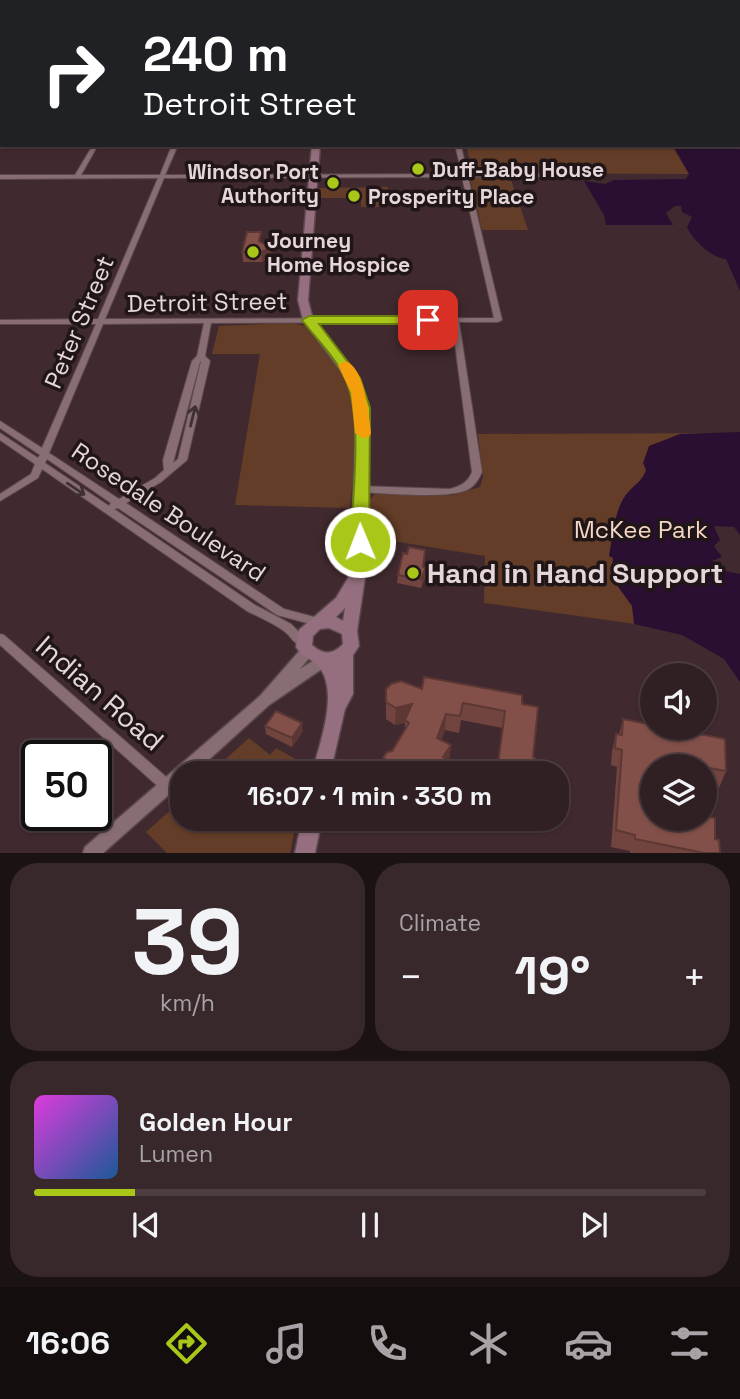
<!DOCTYPE html>
<html lang="en">
<head>
<meta charset="utf-8">
<style>
	body { margin:0; font-family:"Space Grotesk",sans-serif; background:#39282b; color:#f1f3f6; height:100vh; display:flex; flex-direction:column; font-size:26px; white-space:nowrap }
	* { box-sizing:border-box; margin:0 }
	p { font-size:23px; color:#a8a3a6 }
	.icon { flex:none; width:38px; height:38px; fill:none; stroke:currentColor; stroke-width:2; stroke-linecap:round; stroke-linejoin:round }
	.map { position:relative; height:853px; overflow:hidden }
	.details { display:flex; flex-direction:column; gap:10px; padding:10px; background:#1b1213; flex:1 }
	.details>* { flex:none }
	.hud { position:absolute; left:0px; top:0px; width:740px; height:147px; box-shadow:0 2px 5px #0004,0 0 0 2px #4c3e41; background:#202124; color:#fff; overflow:hidden }
	.buttons { position:absolute; left:640px; top:663px; display:grid; gap:14px }
	.buttons a { display:grid; place-items:center; width:77px; height:77px; border-radius:50%; background:#312023; box-shadow:0 2px 5px #0004,0 0 0 2px #4c3e41; font-size:35px }
	.speed { position:absolute; left:21px; top:740px; display:flex; gap:14px; font-size:35px; font-weight:700; text-align:center }
	.speed>* { display:grid; place-content:center; width:91px; height:91px; border-radius:50%; background:#312023; box-shadow:0 2px 5px #0004,0 0 0 2px #4c3e41; line-height:1 }
	.speed .limit { border:4px solid #111; border-radius:10px; background:#fff; color:#111 }
	.pin { position:absolute; display:grid; place-items:center; width:60px; height:60px; color:#fff; margin:-30px; border-radius:14px; box-shadow:0 4px 10px #0006 }
	.me { position:absolute; width:77px; margin:-38px; rotate:359deg; stroke-linejoin:round; filter:drop-shadow(0 0 5px #0008) }
	.turn { display:flex; align-items:center; gap:24px; height:147px; padding:0 28px; font-size:32px }
	.turn .icon { width:91px; height:91px; stroke-width:2.5 }
	.turn b { display:block; font-size:49px; line-height:60px }
	.big { font-size:52px; font-weight:800; line-height:1.1 }
	.details .widget { flex:1; display:flex; flex-direction:column; justify-content:center; gap:10px; min-width:0; padding:0 24px; border-radius:28px; background:#39282b }
	.details .dial { align-items:center; gap:0 }
	.dial b { font-size:91px; line-height:1 }
	.song { display:flex; align-items:center; gap:21px }
	.cover { width:84px; height:84px; border-radius:10px; background:linear-gradient(135deg,hsl(300 70% 55%),hsl(210 70% 35%)) }
	.played { height:7px; border-radius:4px; background:linear-gradient(90deg,#a9c719 15%,#4c3e41 15%) }
	.keys { display:flex; justify-content:space-around; direction:ltr }
	.heat { display:flex; justify-content:space-between; align-items:center; font-size:38px; direction:ltr }
	.details .tiles { flex:1; display:grid; gap:10px; grid-template-columns:1fr 1fr }
	.widget:last-child { grid-column:span 2 }
	.trip { position:absolute; left:170px; top:761px; width:399px; height:70px; border-radius:28px; background:#312023; box-shadow:0 2px 5px #0004,0 0 0 2px #4c3e41; font-weight:800; line-height:70px; text-align:center }
	.dock { display:flex; height:112px; justify-content:space-around; align-items:center; background:#140d0e; color:#a8a3a6 }
	.dock .icon { width:49px; height:49px }
	.dock .on { color:#a9c719 }
	.dock b { font-size:32px; color:#f1f3f6 }
	.map>svg:first-child { display:block }
	.green { fill:#633d27 }
	.water { fill:#2a0f32 }
	.pier { fill:#412a2f }
	.lines { fill:none; stroke-linecap:round; stroke-linejoin:round }
	.minor-casing { stroke:#5b494d; stroke-width:2 }
	.tertiary-casing { stroke:#5b494d; stroke-width:3 }
	.secondary-casing { stroke:#5b494d; stroke-width:3 }
	.minor { fill:#886e73; fill-rule:evenodd }
	.tertiary { fill:#886e73; fill-rule:evenodd }
	.secondary { fill:#956f7f; fill-rule:evenodd }
	.wall { fill:#71443f }
	.shaded-wall { fill:#5c3733 }
	.building { fill:#834f49; stroke:#5c3733; stroke-width:2 }
	.oneway { stroke:#3f3033 }
	.route { fill:#a9c719; stroke:#6e8110; stroke-width:2 }
	.slow { fill:#f59e0b }
	.poi-dot { fill:#a9c719; stroke:#201618; stroke-width:2.5 }
	.labels { text-anchor:middle; dominant-baseline:central; stroke-width:7; stroke-linejoin:round; paint-order:stroke }
	.far-poi-label { font-size:21px; font-weight:bold; fill:#e5d6d9; stroke:#201618; text-anchor:start }
	.street-label { font-size:24px; fill:#e5d6d9; stroke:#201618 }
	.park-label { font-size:24px; fill:#f4d6c5; stroke:#201618 }
	.near-poi-label { font-size:28px; font-weight:bold; fill:#e5d6d9; stroke:#201618; text-anchor:start }
	.near-street-label { font-size:28px; fill:#e5d6d9; stroke:#201618 }
</style>
</head>
<body>
<div class="map">
<svg width="740" height="853" viewBox="0 0 740 853">
	<rect width="100%" height="100%" fill="#412a2f"/>
	<!-- green -->
	<g class="green">
		<polygon points="466,145 672,146 689,174 473,173"/>
		<polygon points="475,177 510,177 528,230 482,230 470,179"/>
		<polygon points="388,187 388,207 361,207 361,198 319,198 319,188"/>
		<path d="M292 323 306 326C317 343 332 356 342 373 364 411 354 466 350 508L235 505 260 354H212L219 326Z"/>
		<polygon points="728,433 740,605 729,637 484,603 485,556 368,537 368,501 375,494 453,495 480,487 483,477 478,434"/>
		<polygon points="249,738 270,755 276,748 308,766 306,773 210,773"/>
		<polygon points="182,800 182,819 297,819 290,853 167,853 146,832"/>
	</g>
	<!-- water -->
	<g class="water">
		<path d="M646 0H740V291L726 259C711 258 692 239 687 227L692 217 682 212 681 206H675L666 213 673 225H606L604 215 584 181 605 184 614 180 686 179 689 174 674 147 665 145H738V2Z"/>
		<path d="M740 432V682L724 659 682 635 634 624 632 606 611 577 613 558 609 556C613 535 614 513 625 496 632 486 643 481 646 470L643 463 649 446 680 434Z"/>
	</g>
	<!-- pier -->
	<polygon class="pier" points="714,526 734,527 740,535 740,574 725,571 712,561 722,557 714,546 720,540"/>
	<g class="lines">
		<defs>
			<g id="minor">
				<polygon points="48,0 52,0 50,2 46,2"/>
				<polygon points="95,0 99,0 97,2 93,2"/>
				<polygon points="141,0 145,0 144,2 140,2"/>
				<polygon points="235,0 239,0 238,2 234,2"/>
				<rect x="374" y="0" width="4" height="2"/>
				<polygon points="422,0 426,0 427,2 423,2"/>
				<polygon points="2,43 2,47 0,47 0,44"/>
				<rect x="0" y="88" width="2" height="2"/>
				<rect x="0" y="120" width="2" height="2"/>
				<rect x="0" y="137" width="2" height="4"/>
				<path d="M93 145H98L81 175H160L172 145H178L165 175 462 174 455 145H461L467 174 578 173 581 175 578 177H468L502 320 498 322H459L482 472C479 479 475 485 469 489 450 500 383 493 359 492L354 489 359 486 450 489C461 486 468 482 472 472L452 322 211 323 205 356 210 361 187 460 161 482 126 503 284 609 322 619 324 622 322 625 318 626 277 615 118 508 114 509 255 605 291 624 307 640 309 643 307 646C295 648 293 638 284 631 273 623 259 617 247 611L42 469 38 478 0 501V494L31 474 35 464 0 440V433L38 458 40 455 0 428V421L42 448 96 324H0V320L98 319 158 178 0 179V175H75ZM462 177 494 318 105 319 164 178ZM204 323 197 356 192 361 163 460 164 470 155 478 119 499 49 453 103 324ZM201 361 178 459 173 463 200 362ZM47 459 111 503 109 506 45 463Z"/>
				<polygon points="0,634 4,635 172,782 174,786 172,790 167,792 162,790 0,645"/>
			</g>
			<polygon id="tertiary" points="307,647 312,648 314,652 300,669 324,654 329,656 331,660 329,664 269,705 193,774 182,774 182,783 103,853 83,853 85,847 260,696 302,648"/>
			<g id="secondary">
				<rect x="329" y="0" width="4" height="2"/>
				<path d="M312 145H320L308 300 313 320 358 378 368 408 367 564 357 631 359 646 353 655V694L345 709 330 774H312C319 744 339 695 320 668 314 659 303 659 296 647L299 630 336 598 351 573 356 408 346 378 303 320 298 300ZM345 608 343 621 336 617ZM329 628 342 634 343 644C333 655 323 655 312 645L313 636 320 629Z"/>
				<polygon points="302,819 322,819 315,853 295,853"/>
			</g>
		</defs>
		<!-- minor casing -->
		<use href="#minor" class="minor-casing"/>
		<!-- tertiary casing -->
		<use href="#tertiary" class="tertiary-casing"/>
		<!-- secondary casing -->
		<use href="#secondary" class="secondary-casing"/>
		<!-- minor -->
		<use href="#minor" class="minor"/>
		<!-- tertiary -->
		<use href="#tertiary" class="tertiary"/>
		<!-- secondary -->
		<use href="#secondary" class="secondary"/>
	</g>
	<!-- wall -->
	<g class="wall">
		<polygon points="262,243 272,258 262,262 243,262 242,252"/>
		<polygon points="407,554 424,567 426,568 426,576 421,588 397,583 398,575"/>
		<polygon points="386,689 422,689 522,695 498,765 503,728 461,720 459,733 445,730 441,740 451,745 449,760 477,774 383,774 383,758 392,751 405,730 405,723 395,725 386,719"/>
		<polygon points="623,719 726,771 719,788 705,785 705,766 653,766 653,819 715,839 720,853 630,853 630,851 611,847 617,767 611,765 612,751 616,734 619,735"/>
		<polygon points="265,726 303,731 292,747 266,734"/>
		<polygon points="490,819 517,819 511,830"/>
	</g>
	<!-- shaded-wall -->
	<g class="shaded-wall">
		<polygon points="271,248 272,258 262,262 261,252"/>
		<polygon points="425,558 423,575 426,568 426,576 421,588"/>
		<polygon points="412,704 405,720 405,723 395,725 396,708"/>
		<polygon points="446,714 445,730 436,755 437,738"/>
		<polygon points="302,723 303,731 292,747 292,738"/>
		<polygon points="451,745 449,762 443,757"/>
		<polygon points="671,761 669,766 662,766"/>
		<polygon points="512,819 517,819 511,830"/>
	</g>
	<!-- building -->
	<g class="building">
		<polygon points="247,232 261,232 259,241 271,248 261,252 242,252"/>
		<polygon points="409,547 425,550 423,567 426,568 421,579 398,575 403,553 407,554"/>
		<polygon points="424,677 522,695 522,704 538,707 533,757 535,758 534,774 493,774 498,764 505,711 463,703 460,716 446,714 437,738 451,745 443,757 477,774 413,774 383,758 387,752 392,751 409,723 405,720 412,704 396,708 386,702 386,689 391,684 401,681 422,689"/>
		<polygon points="276,711 302,723 292,738 265,726"/>
		<polygon points="623,719 653,725 653,728 669,728 725,739 726,771 671,761 662,766 653,766 653,819 705,819 705,816 715,818 715,839 719,840 720,853 704,853 635,839 635,835 616,830 622,750 615,748 616,734 622,735"/>
	</g>
	<!-- one-way arrows -->
	<defs><path id="oneway-shaft" d="M-6 0H5M1.5-3L5.5 0L1.5 3" fill="none" stroke-width="1.6" stroke-linecap="round" stroke-linejoin="round" transform="scale(1.75)"/></defs>
	<g class="oneway">
		<use href="#oneway-shaft" transform="translate(193 416) rotate(-76)"/>
		<use href="#oneway-shaft" transform="translate(76 489) rotate(34)"/>
	</g>
	<!-- route -->
	<path class="route" d="M309 316H428L435 320 428 324H319L360 378 370 408 369 542 360 549 351 542C352 497 364 415 344 376 334 355 316 339 302 320Z"/>
	<!-- slow -->
	<path class="slow" d="M345 361C365 367 369 415 371 433L369 437 363 438 355 433 351 393 338 365Z"/>
	<!-- markers -->
	<g class="poi-dot">
		<circle cx="418" cy="169" r="7"/>
		<circle cx="333" cy="183" r="7"/>
		<circle cx="354" cy="196" r="7"/>
		<circle cx="253" cy="252" r="7"/>
		<circle cx="413" cy="573" r="7"/>
	</g>
	<g class="labels">
		<!-- far-poi labels -->
		<g class="far-poi-label">
			<text x="432" y="169">Duff-Baby House</text>
			<text x="319" y="171" text-anchor="end">Windsor Port<tspan x="319" dy="24">Authority</tspan></text>
			<text x="368" y="196">Prosperity Place</text>
			<text x="267" y="240">Journey<tspan x="267" dy="24">Home Hospice</tspan></text>
		</g>
		<!-- street labels -->
		<g class="street-label">
			<text transform="translate(207 302) rotate(-1)">Detroit Street</text>
			<text transform="translate(79 322) rotate(-67)">Peter Street</text>
			<text transform="translate(169 512) rotate(34)">Rosedale Boulevard</text>
		</g>
		<!-- park labels -->
		<g class="park-label">
			<text x="641" y="529">McKee Park</text>
		</g>
		<!-- near-poi labels -->
		<g class="near-poi-label">
			<text x="427" y="573">Hand in Hand Support</text>
		</g>
		<!-- near-street labels -->
		<g class="near-street-label">
			<text transform="translate(100 693) rotate(41)">Indian Road</text>
		</g>
	</g>
</svg>
<div class="buttons">
<a><svg class="icon" aria-label="sound" viewBox="0 0 24 24"><path d="M4 9h4l5-4v14l-5-4H4zM17 9q2 3 0 6"/></svg></a>
<a><svg class="icon" aria-label="layers" viewBox="0 0 24 24"><path d="M12 4l9 5-9 5-9-5zM3 14l9 5 9-5"/></svg></a>
</div>
<div class="speed"><div class="limit">50</div></div>
<div class="pin" style="left:428px;top:320px;background:#d93025"><svg class="icon" aria-label="arrive" viewBox="0 0 24 24"><path d="M6 21V4h12l-3 4 3 4H6"/></svg></div>
<svg class="me" style="left:360px;top:542px" viewBox="-20 -20 40 40"><circle r="17" fill="#a9c719" stroke="#fff" stroke-width="3"/><path d="M0-11L8 9 0 5-8 9z" fill="#fff"/></svg>
<div class="trip">16:07 · 1 min · 330 m</div>
<div class="hud">
<div class="turn"><svg class="icon" aria-label="right" viewBox="0 0 24 24"><path d="M7 20v-9h11M14 6l5 5-5 5"/></svg><div><b>240 m</b>Detroit Street</div></div>
</div>
</div>
<section class="details">
<div class="tiles">
<div class="widget dial"><b>39</b><p>km/h</p></div>
<div class="widget"><p>Climate</p>
<div class="heat"><a>−</a><b class="big">19°</b><a>+</a></div>
</div>
<div class="widget">
<div class="song"><i class="cover"></i><div><b>Golden Hour</b><p>Lumen</p></div></div>
<div class="played"></div>
<div class="keys"><svg class="icon" aria-label="previous" viewBox="0 0 24 24"><path d="M18 5L8 12l10 7zM5 5v14"/></svg><svg class="icon" aria-label="pause" viewBox="0 0 24 24"><path d="M8 5v14M16 5v14"/></svg><svg class="icon" aria-label="next" viewBox="0 0 24 24"><path d="M6 5l10 7-10 7zM19 5v14"/></svg></div>
</div>
</div>
</section>
<nav class="dock">
<b>16:06</b>
<svg class="icon on" aria-label="directions" viewBox="0 0 24 24"><path d="M12 3l9 9-9 9-9-9zM9 14v-3h6M13 9l2 2-2 2"/></svg>
<svg class="icon" aria-label="music" viewBox="0 0 24 24"><path d="M9 18V5l10-2v13"/><circle cx="6" cy="18" r="3"/><circle cx="16" cy="16" r="3"/></svg>
<svg class="icon" aria-label="phone" viewBox="0 0 24 24"><path d="M5 4h4l2 5-3 2q2 4 5 5l2-3 5 2v4C11 20 4 13 5 4z"/></svg>
<svg class="icon" aria-label="climate" viewBox="0 0 24 24"><path d="M12 3v18M4 7l16 10M4 17L20 7"/></svg>
<svg class="icon" aria-label="car" viewBox="0 0 24 24"><path d="M5 17H2v-5l4-1 3-4h7l3 4 3 1v5h-3M9 17h6M6 11h13"/><circle cx="7" cy="17" r="2"/><circle cx="17" cy="17" r="2"/></svg>
<svg class="icon" aria-label="filters" viewBox="0 0 24 24"><path d="M4 7h16M4 17h16"/><circle cx="9" cy="7" r="2"/><circle cx="15" cy="17" r="2"/></svg>
</nav>
</body>
</html>
